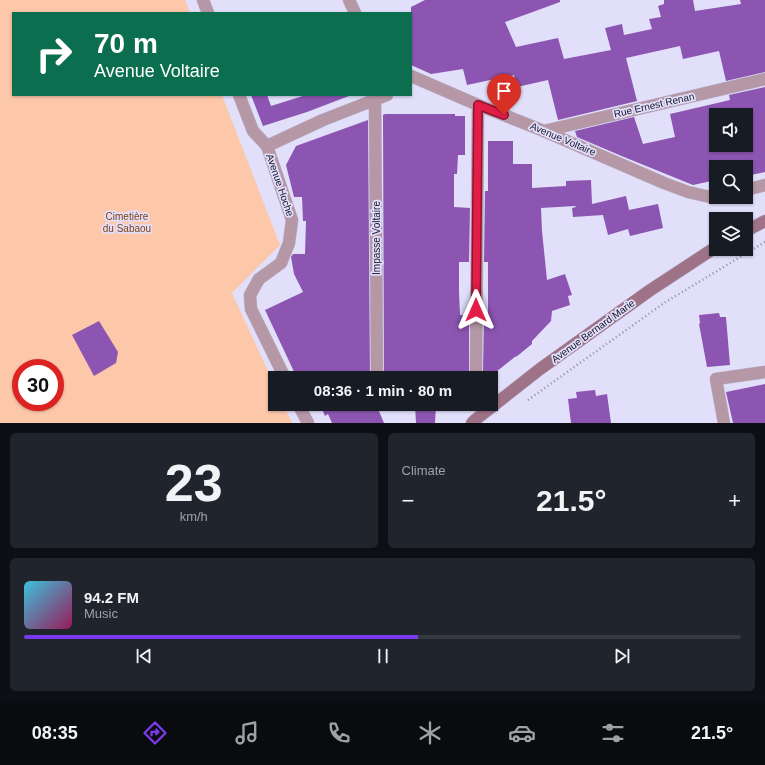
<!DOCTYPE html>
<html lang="en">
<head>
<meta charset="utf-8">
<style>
	body { margin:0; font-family:Arial,sans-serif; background:#20242c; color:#f1f3f6; height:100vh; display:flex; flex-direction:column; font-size:15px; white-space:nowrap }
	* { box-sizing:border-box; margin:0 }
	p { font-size:13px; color:#9ea1a6 }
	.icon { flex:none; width:22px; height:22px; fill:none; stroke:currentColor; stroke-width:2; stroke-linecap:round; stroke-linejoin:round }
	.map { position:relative; height:423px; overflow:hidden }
	.drawer { display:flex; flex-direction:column; gap:10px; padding:10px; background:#0d0f14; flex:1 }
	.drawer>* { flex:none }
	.top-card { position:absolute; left:12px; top:12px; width:400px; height:84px; border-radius:0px; box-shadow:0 1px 3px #0004; background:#0b6e4f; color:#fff; overflow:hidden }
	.fabs { position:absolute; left:709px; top:108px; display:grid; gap:8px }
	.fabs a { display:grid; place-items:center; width:44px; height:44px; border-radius:0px; background:#171b24; box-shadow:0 1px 3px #0004; font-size:20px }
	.speed { position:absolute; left:12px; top:359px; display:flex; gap:8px; font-size:20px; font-weight:700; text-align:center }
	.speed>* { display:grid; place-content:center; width:52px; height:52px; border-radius:50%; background:#171b24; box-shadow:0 1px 3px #0004; line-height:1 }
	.speed .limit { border:6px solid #d22; background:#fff; color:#111 }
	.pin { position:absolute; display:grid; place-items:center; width:34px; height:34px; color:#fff; margin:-41px -17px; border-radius:50% 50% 50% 0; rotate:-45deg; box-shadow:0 0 4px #0007 }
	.pin .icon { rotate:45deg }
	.me { position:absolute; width:44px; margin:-22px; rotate:0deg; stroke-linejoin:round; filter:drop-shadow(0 0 3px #0008) }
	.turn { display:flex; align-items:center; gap:14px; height:84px; padding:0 16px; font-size:18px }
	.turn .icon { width:52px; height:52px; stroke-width:2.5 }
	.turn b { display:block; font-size:28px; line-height:34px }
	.big { font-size:30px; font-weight:700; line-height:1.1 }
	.drawer .tile { flex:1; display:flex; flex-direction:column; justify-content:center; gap:6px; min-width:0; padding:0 14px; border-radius:6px; background:#20242c }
	.drawer .dial { align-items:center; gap:0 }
	.dial b { font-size:52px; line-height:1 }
	.song { display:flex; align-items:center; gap:12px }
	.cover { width:48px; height:48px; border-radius:6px; background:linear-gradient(135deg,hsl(190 70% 55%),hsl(330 70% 35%)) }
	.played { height:4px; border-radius:2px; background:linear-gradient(90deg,#7c3aed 55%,#363941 55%) }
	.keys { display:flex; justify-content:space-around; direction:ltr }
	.heat { display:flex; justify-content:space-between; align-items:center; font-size:22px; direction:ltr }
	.drawer .tiles { flex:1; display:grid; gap:10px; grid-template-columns:1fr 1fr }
	.tile:last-child { grid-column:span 2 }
	.trip { position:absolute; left:268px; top:371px; width:230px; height:40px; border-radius:0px; background:#171b24; box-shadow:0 1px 3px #0004; font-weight:700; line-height:40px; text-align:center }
	.tabs { display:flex; height:64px; justify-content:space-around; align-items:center; background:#090b0e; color:#9ea1a6 }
	.tabs .icon { width:28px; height:28px }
	.tabs .current { color:#7c3aed }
	.tabs b { font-size:18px; color:#f1f3f6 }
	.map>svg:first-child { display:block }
	.green { fill:#fdc7aa; fill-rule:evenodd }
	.building { fill:#8d55b2; fill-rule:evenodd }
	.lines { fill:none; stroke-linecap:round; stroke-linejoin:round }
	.minor-casing { stroke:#bcbad4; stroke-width:13 }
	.secondary-casing { stroke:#bcbad4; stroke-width:13 }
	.path { stroke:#8f8ca6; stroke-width:2.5; stroke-dasharray:1 3; stroke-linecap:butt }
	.minor { stroke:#b697a5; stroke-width:12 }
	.secondary { stroke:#9f7387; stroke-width:12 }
	.route-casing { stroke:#92132f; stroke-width:10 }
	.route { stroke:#e11d48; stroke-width:7 }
	.labels { text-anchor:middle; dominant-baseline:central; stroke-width:3.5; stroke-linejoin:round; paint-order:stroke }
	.street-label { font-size:10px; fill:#161229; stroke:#e1dffa }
	.park-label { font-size:10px; fill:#824011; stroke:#e1dffa }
</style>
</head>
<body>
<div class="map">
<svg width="765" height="423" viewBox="0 0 765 423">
	<rect width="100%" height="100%" fill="#e1dffa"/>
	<!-- green -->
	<path class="green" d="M0 0H185L190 13H13V95H222L280 245 232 293 275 386V404H283L292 423H0ZM21 368H55V402H21Z"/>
	<!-- building -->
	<g class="building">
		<polygon points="425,0 560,0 560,2 505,22 516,47 558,38 564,59 611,50 605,28 622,24 624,35 652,29 649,19 661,17 658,6 664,4 664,0 693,0 695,11 741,4 740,0 765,0 765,72 726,81 719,51 683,59 680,46 626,58 637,101 558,120 548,80 517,87 514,75 467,85 463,69 431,74 411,65 411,7"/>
		<path d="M765 87V172L746 176V167H716V180L693 185 624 157 577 137 575 131 634 117 643 144 675 137 670 114 730 100 729 95ZM716 115H746V145H727L716 148Z"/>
		<polygon points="251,95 267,95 271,106 306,95 349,95 349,96 307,112 263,126"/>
		<polygon points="385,114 455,114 455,116 465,116 465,155 458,155 457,174 454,174 454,207 470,208 469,262 459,262 459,291 460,315 469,315 469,373 459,373 459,378 384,378 383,115"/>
		<polygon points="368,120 370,378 297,378 265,310 303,292 294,274 291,257 293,254 305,254 306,221 303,221 302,197 294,197 286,165 296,146"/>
		<polygon points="488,141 513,141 513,164 532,164 532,188 566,186 566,181 591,180 592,204 626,196 629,210 658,204 663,228 630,236 628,229 608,235 603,215 573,217 572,208 576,207 575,206 541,208 542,231 547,280 565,274 572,295 568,296 570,305 552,311 551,321 532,341 532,344 516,357 516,356 496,372 483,372 484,315 488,315 488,262 484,262 485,191 488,191"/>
		<polygon points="719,313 720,317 726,317 730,365 707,367 699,324 700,323 699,315"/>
		<polygon points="99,321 118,352 116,363 94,376 72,335"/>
		<polygon points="765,384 765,423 733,423 726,392"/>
		<polygon points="595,390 596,396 607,394 611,423 571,423 568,399 577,398 576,392"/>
		<polygon points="320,404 376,404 384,423 332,423 328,414 325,416"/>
		<polygon points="398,404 452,404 436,404 435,423 416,423 415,405 396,405"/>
	</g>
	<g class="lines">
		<defs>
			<g id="minor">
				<polyline points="203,0 208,13"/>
				<polyline points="349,0 355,13"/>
				<polyline points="411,76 478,105 544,131 664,183 688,192 710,197 716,196"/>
				<polyline points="239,95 253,131 267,146 292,220 289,243 281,263 259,279 250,295 251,309 285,378"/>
				<polyline points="375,100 377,376"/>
				<polyline points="544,131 765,79"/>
				<polyline points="267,146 323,120 387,95"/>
				<polyline points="746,190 765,185"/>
				<polyline points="476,372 478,105"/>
				<polyline points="298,404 308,423"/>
				<polyline points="724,423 716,379 765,372"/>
			</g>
			<g id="secondary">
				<polyline points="746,231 765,221"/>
				<polyline points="472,423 475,420 540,369 649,291 716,247"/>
			</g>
		</defs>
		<!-- minor casing -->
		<use href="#minor" class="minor-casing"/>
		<!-- secondary casing -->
		<use href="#secondary" class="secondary-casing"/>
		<!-- path -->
		<polyline class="path" points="528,400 664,303 765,242"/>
		<!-- minor -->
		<use href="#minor" class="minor"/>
		<!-- secondary -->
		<use href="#secondary" class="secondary"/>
	</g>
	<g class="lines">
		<defs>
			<polyline id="route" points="476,310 478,105 504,115"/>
		</defs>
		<!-- route casing -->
		<use href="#route" class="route-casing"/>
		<!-- route -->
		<use href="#route" class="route"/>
	</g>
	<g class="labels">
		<!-- street labels -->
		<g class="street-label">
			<text transform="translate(654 105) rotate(-13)">Rue Ernest Renan</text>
			<text transform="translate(563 139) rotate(23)">Avenue Voltaire</text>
			<text transform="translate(280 185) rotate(71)">Avenue Hoche</text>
			<text transform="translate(376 238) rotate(-90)">Impasse Voltaire</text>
			<text transform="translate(593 331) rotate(-36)">Avenue Bernard Marie</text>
		</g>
		<!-- park labels -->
		<g class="park-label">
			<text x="127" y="216">Cimetière<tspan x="127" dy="12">du Sabaou</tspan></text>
		</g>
	</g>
</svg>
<div class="fabs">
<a><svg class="icon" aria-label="sound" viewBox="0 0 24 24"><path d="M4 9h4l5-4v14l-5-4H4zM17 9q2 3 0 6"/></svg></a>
<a><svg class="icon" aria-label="search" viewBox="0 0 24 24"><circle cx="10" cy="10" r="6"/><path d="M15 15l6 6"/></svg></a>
<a><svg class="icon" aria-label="layers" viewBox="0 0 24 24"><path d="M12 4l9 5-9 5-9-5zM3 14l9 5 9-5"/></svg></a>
</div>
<div class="speed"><div class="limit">30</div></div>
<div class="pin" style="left:504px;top:115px;background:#d93025"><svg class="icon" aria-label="arrive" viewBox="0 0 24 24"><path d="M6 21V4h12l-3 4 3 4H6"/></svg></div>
<svg class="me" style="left:476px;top:310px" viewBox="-20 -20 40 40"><path d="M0-17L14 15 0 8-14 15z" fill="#e11d48" stroke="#fff" stroke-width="4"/></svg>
<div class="trip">08:36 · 1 min · 80 m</div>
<div class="top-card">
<div class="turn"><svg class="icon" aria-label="right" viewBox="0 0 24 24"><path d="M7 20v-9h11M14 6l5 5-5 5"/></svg><div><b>70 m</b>Avenue Voltaire</div></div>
</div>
</div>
<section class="drawer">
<div class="tiles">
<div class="tile dial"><b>23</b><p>km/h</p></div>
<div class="tile"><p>Climate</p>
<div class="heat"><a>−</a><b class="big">21.5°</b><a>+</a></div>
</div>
<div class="tile">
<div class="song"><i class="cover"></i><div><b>94.2 FM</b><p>Music</p></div></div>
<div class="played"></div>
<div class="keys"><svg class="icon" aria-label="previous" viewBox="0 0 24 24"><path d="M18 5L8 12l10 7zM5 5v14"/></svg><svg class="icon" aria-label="pause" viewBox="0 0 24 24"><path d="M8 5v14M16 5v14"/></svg><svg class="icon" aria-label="next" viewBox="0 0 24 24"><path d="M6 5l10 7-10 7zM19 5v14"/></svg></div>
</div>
</div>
</section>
<nav class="tabs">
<b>08:35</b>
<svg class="icon current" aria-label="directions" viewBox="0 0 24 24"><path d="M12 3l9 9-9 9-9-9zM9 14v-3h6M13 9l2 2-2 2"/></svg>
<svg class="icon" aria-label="music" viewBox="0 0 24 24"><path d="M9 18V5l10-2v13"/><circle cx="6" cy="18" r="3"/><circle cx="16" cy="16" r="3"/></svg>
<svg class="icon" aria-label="phone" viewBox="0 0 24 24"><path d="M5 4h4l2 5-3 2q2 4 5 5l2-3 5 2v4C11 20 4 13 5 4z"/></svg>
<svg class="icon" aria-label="climate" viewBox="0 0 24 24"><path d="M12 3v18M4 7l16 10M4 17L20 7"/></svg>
<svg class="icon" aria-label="car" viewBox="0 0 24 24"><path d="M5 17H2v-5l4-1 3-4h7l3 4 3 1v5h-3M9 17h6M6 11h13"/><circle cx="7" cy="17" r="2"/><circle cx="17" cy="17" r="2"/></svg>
<svg class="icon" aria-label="filters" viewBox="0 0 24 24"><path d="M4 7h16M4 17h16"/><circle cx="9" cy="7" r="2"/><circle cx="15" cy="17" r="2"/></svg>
<b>21.5°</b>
</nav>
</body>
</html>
